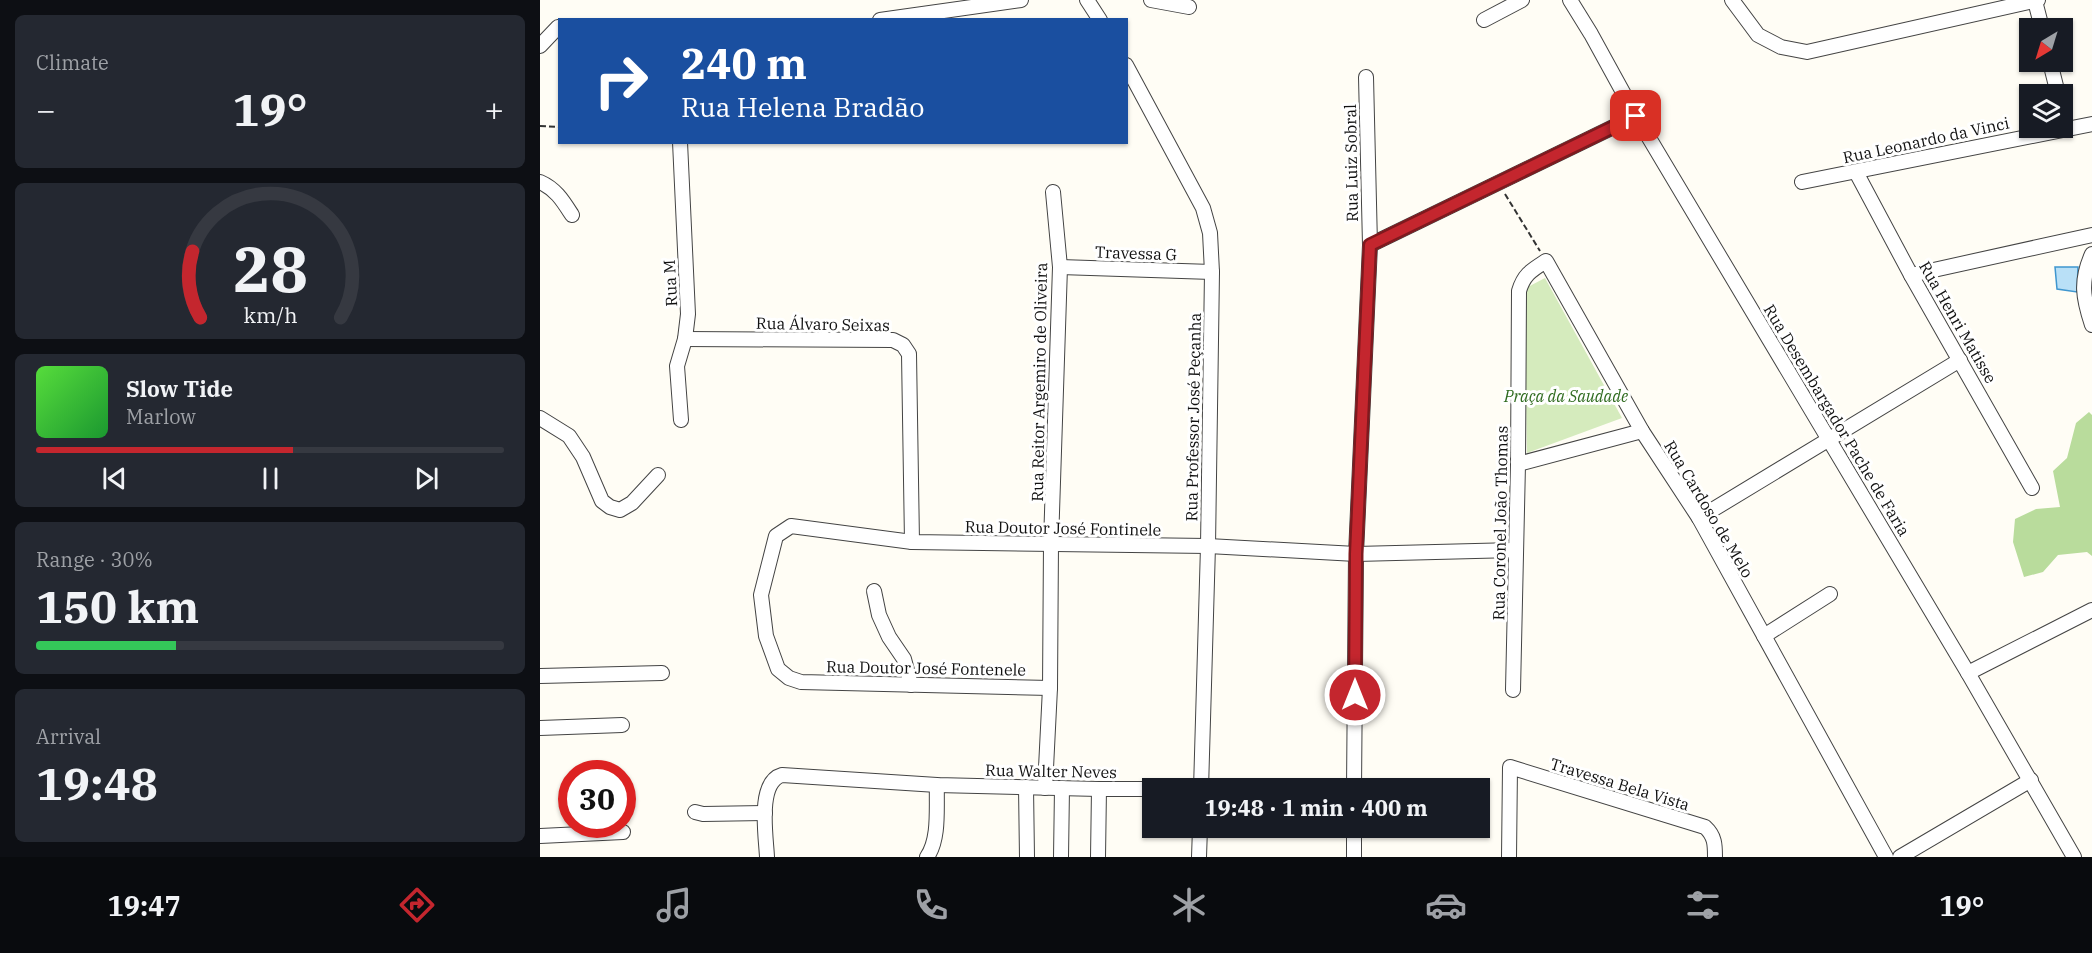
<!DOCTYPE html>
<html lang="en">
<head>
<meta charset="utf-8">
<style>
	body { margin:0; font-family:"IBM Plex Serif",serif; background:#242831; color:#f1f3f6; height:100vh; display:flex; flex-direction:column; font-size:22px; white-space:nowrap }
	* { box-sizing:border-box; margin:0 }
	p { font-size:20px; color:#9ea1a6 }
	.icon { flex:none; width:33px; height:33px; fill:none; stroke:currentColor; stroke-width:2; stroke-linecap:round; stroke-linejoin:round }
	.map { position:relative; flex:1; overflow:hidden }
	.side { display:flex; flex-direction:column; gap:15px; padding:15px; background:#0d0f14; width:540px }
	.side>* { flex:none }
	.hud { position:absolute; left:18px; top:18px; width:570px; height:126px; border-radius:0px; box-shadow:0 2px 4px #0004; background:#1a4fa0; color:#fff; overflow:hidden }
	.needle { width:39px; rotate:218deg }
	.buttons { position:absolute; left:1479px; top:18px; display:grid; gap:12px }
	.buttons a { display:grid; place-items:center; width:54px; height:54px; border-radius:0px; background:#171b24; box-shadow:0 2px 4px #0004; font-size:30px }
	.speed { position:absolute; left:18px; top:760px; display:flex; gap:12px; font-size:30px; font-weight:700; text-align:center }
	.speed>* { display:grid; place-content:center; width:78px; height:78px; border-radius:50%; background:#171b24; box-shadow:0 2px 4px #0004; line-height:1 }
	.speed .limit { border:9px solid #d22; background:#fff; color:#111 }
	.pin { position:absolute; display:grid; place-items:center; width:51px; height:51px; color:#fff; margin:-26px; border-radius:12px; box-shadow:0 3px 9px #0006 }
	.me { position:absolute; width:66px; margin:-33px; rotate:0deg; stroke-linejoin:round; filter:drop-shadow(0 0 4px #0008) }
	.turn { display:flex; align-items:center; gap:21px; height:126px; padding:0 24px; font-size:27px }
	.turn .icon { width:78px; height:78px; stroke-width:2.5 }
	.turn b { display:block; font-size:42px; line-height:51px }
	.big { font-size:45px; font-weight:700; line-height:1.1 }
	.side .tile { flex:1; display:flex; flex-direction:column; justify-content:center; gap:9px; min-width:0; padding:0 21px; border-radius:9px; background:#242831 }
	.side .dial { align-items:center; gap:0 }
	.dial svg { height:156px; overflow:visible; fill:none; stroke:#363941; stroke-width:7; stroke-linecap:round; text-anchor:middle }
	.dial text { fill:#f1f3f6; stroke:none }
	.song { display:flex; align-items:center; gap:18px }
	.cover { width:72px; height:72px; border-radius:9px; background:linear-gradient(135deg,hsl(110 70% 55%),hsl(130 70% 35%)) }
	.played { height:6px; border-radius:3px; background:linear-gradient(90deg,#c4262e 55%,#363941 55%) }
	.keys { display:flex; justify-content:space-around; direction:ltr }
	.heat { display:flex; justify-content:space-between; align-items:center; font-size:33px; direction:ltr }
	.charge { height:9px; border-radius:4px; background:linear-gradient(90deg,#34c759 30%,#363941 0) }
	.trip { position:absolute; left:602px; top:778px; width:348px; height:60px; border-radius:0px; background:#171b24; box-shadow:0 2px 4px #0004; font-weight:700; line-height:60px; text-align:center }
	.dock { display:flex; height:96px; justify-content:space-around; align-items:center; background:#090b0e; color:#9ea1a6 }
	.dock .icon { width:42px; height:42px }
	.dock .active { color:#c4262e }
	.dock b { font-size:27px; color:#f1f3f6 }
	main { display:flex; flex:1; min-height:0 }
	.map>svg:first-child { display:block }
	.green { fill:#d5ebbd }
	.forest { fill:#b9dc9c }
	.water { fill:#b9e0f7; stroke:#3f96cf; stroke-width:1.5 }
	.lines { fill:none; stroke-linecap:round; stroke-linejoin:round }
	.minor-casing { stroke:#444; stroke-width:16 }
	.path { stroke:#333; stroke-width:2; stroke-dasharray:6 3; stroke-linecap:butt }
	.minor { stroke:#fff; stroke-width:14 }
	.route-casing { stroke:#7f191e; stroke-width:15 }
	.route { stroke:#c4262e; stroke-width:10 }
	.labels { text-anchor:middle; dominant-baseline:central; stroke-width:6; stroke-linejoin:round; paint-order:stroke }
	.street-label { font-size:16px; fill:#111; stroke:#fff }
	.park-label { font-size:16px; font-style:italic; fill:#2f6b1f; stroke:#fff }
</style>
</head>
<body>
<main>
<section class="side">
<div class="tile"><p>Climate</p>
<div class="heat"><a>−</a><b class="big">19°</b><a>+</a></div>
</div>
<div class="tile dial"><svg viewBox="0 0 100 80">
<path d="M14 69A42 42 0 1 1 86 69"/>
<path d="M14 69A42 42 0 0 1 10 35" stroke="#c4262e"/>
<text x="50" y="56" font-size="32" font-weight="700">28</text>
<text x="50" y="72" font-size="11">km/h</text>
</svg></div>
<div class="tile">
<div class="song"><i class="cover"></i><div><b>Slow Tide</b><p>Marlow</p></div></div>
<div class="played"></div>
<div class="keys"><svg class="icon" aria-label="previous" viewBox="0 0 24 24"><path d="M18 5L8 12l10 7zM5 5v14"/></svg><svg class="icon" aria-label="pause" viewBox="0 0 24 24"><path d="M8 5v14M16 5v14"/></svg><svg class="icon" aria-label="next" viewBox="0 0 24 24"><path d="M6 5l10 7-10 7zM19 5v14"/></svg></div>
</div>
<div class="tile"><p>Range · 30%</p><b class="big">150 km</b><div class="charge"></div></div>
<div class="tile"><p>Arrival</p><b class="big">19:48</b></div>
</section>
<div class="map">
<svg width="1552" height="857" viewBox="0 0 1552 857">
	<rect width="100%" height="100%" fill="#fffdf5"/>
	<!-- green -->
	<polygon class="green" points="1005,278 1082,418 987,453 984,289"/>
	<!-- forest -->
	<polygon class="forest" points="1549,412 1552,415 1552,556 1547,552 1518,555 1503,572 1484,577 1473,542 1475,519 1496,509 1520,507 1513,471 1527,458 1536,423"/>
	<!-- water -->
	<polygon class="water" points="1515,267 1538,267 1537,292 1517,289"/>
	<g class="lines">
		<defs>
			<g id="minor">
				<polyline points="547,0 560,20"/>
				<polyline points="611,0 649,7"/>
				<polyline points="1030,0 1051,34 1096,116 1428,673 1534,857"/>
				<polyline points="1192,0 1218,35 1241,47 1267,52 1498,0"/>
				<polyline points="1495,1 1502,28"/>
				<polyline points="340,20 481,0"/>
				<polyline points="944,20 982,0"/>
				<polyline points="0,46 18,27"/>
				<polyline points="1510,62 1518,94"/>
				<polyline points="586,65 663,208 670,233 672,272 668,546 661,789"/>
				<polyline points="1522,114 1526,130"/>
				<polyline points="140,142 148,314 145,339 137,366 141,420"/>
				<polyline points="1316,172 1371,275 1492,488"/>
				<path d="M0 182C16 189 23 201 32 215"/>
				<polyline points="1262,182 1552,124"/>
				<polyline points="830,245 1096,116"/>
				<path d="M1552 254C1540 281 1543 298 1552 325"/>
				<polyline points="520,267 672,272"/>
				<polyline points="1371,275 1552,235"/>
				<polyline points="145,339 353,340 363,345 369,354 372,542"/>
				<polyline points="0,418 29,436 43,457 62,501 70,507 80,510 92,503 118,475"/>
				<polyline points="978,464 1102,431"/>
				<polyline points="1159,518 1420,360"/>
				<polyline points="334,591 339,615 349,637 364,659 371,685"/>
				<polyline points="1224,636 1290,594"/>
				<polyline points="1428,673 1552,610"/>
				<polyline points="0,676 122,673"/>
				<polyline points="510,688 261,682 249,678 238,669 226,636 221,595 236,536 251,526 372,542 668,546 816,554 975,550"/>
				<path d="M973 690 978 464 979 291C984 274 992 270 1006 261L1102 431 1159 518 1346 857"/>
				<polyline points="0,728 82,725"/>
				<polyline points="486,787 487,857"/>
				<polyline points="505,788 510,688 511,543 520,267 513,192"/>
				<polyline points="814,789 816,554 830,245 826,77"/>
				<polyline points="155,812 163,814 225,813"/>
				<polyline points="0,836 83,832"/>
				<path d="M227 857C226 836 217 782 242 775L397 785 559 789H661"/>
				<path d="M387 857C400 838 396 807 397 785"/>
				<polyline points="521,857 522,788"/>
				<polyline points="558,857 559,789"/>
				<polyline points="659,857 660,828"/>
				<polyline points="814,857 814,828"/>
				<path d="M969 857 970 767 1165 827C1175 836 1175 845 1175 857"/>
				<polyline points="1360,857 1491,780"/>
			</g>
		</defs>
		<!-- minor casing -->
		<use href="#minor" class="minor-casing"/>
		<!-- path -->
		<g class="path">
			<polyline points="0,126 20,127"/>
			<polyline points="965,194 1000,251"/>
		</g>
		<!-- minor -->
		<use href="#minor" class="minor"/>
	</g>
	<g class="lines">
		<defs>
			<polyline id="route" points="815,695 816,554 830,245 1096,116"/>
		</defs>
		<!-- route casing -->
		<use href="#route" class="route-casing"/>
		<!-- route -->
		<use href="#route" class="route"/>
	</g>
	<g class="labels">
		<!-- street labels -->
		<g class="street-label">
			<text transform="translate(1386 140) rotate(-12)">Rua Leonardo da Vinci</text>
			<text transform="translate(811 163) rotate(-91)">Rua Luiz Sobral</text>
			<text transform="translate(596 253) rotate(2)">Travessa G</text>
			<text transform="translate(130 283) rotate(-93)">Rua M</text>
			<text transform="translate(1418 322) rotate(60)">Rua Henri Matisse</text>
			<text transform="translate(283 324) rotate(1)">Rua Álvaro Seixas</text>
			<text transform="translate(499 382) rotate(-89)">Rua Reitor Argemiro de Oliveira</text>
			<text transform="translate(653 417) rotate(-89)">Rua Professor José Peçanha</text>
			<text transform="translate(1297 420) rotate(59)">Rua Desembargador Pache de Faria</text>
			<text transform="translate(1169 509) rotate(59)">Rua Cardoso de Melo</text>
			<text transform="translate(960 523) rotate(-89)">Rua Coronel João Thomas</text>
			<text transform="translate(523 528) rotate(1)">Rua Doutor José Fontinele</text>
			<text transform="translate(386 668) rotate(1)">Rua Doutor José Fontenele</text>
			<text transform="translate(511 771) rotate(1)">Rua Walter Neves</text>
			<text transform="translate(1080 784) rotate(17)">Travessa Bela Vista</text>
		</g>
		<!-- park labels -->
		<g class="park-label">
			<text x="1026" y="396">Praça da Saudade</text>
		</g>
	</g>
</svg>
<div class="buttons">
<a><svg class="needle" viewBox="-14 -14 28 28"><path d="M0-13l5 13h-10z" fill="#e53935"/><path d="M0 13l5-13h-10z" fill="#9ea1a6"/></svg></a>
<a><svg class="icon" aria-label="layers" viewBox="0 0 24 24"><path d="M12 4l9 5-9 5-9-5zM3 14l9 5 9-5"/></svg></a>
</div>
<div class="speed"><div class="limit">30</div></div>
<div class="pin" style="left:1096px;top:116px;background:#d93025"><svg class="icon" aria-label="arrive" viewBox="0 0 24 24"><path d="M6 21V4h12l-3 4 3 4H6"/></svg></div>
<svg class="me" style="left:815px;top:695px" viewBox="-20 -20 40 40"><circle r="17" fill="#c4262e" stroke="#fff" stroke-width="3"/><path d="M0-11L8 9 0 5-8 9z" fill="#fff"/></svg>
<div class="trip">19:48 · 1 min · 400 m</div>
<div class="hud">
<div class="turn"><svg class="icon" aria-label="right" viewBox="0 0 24 24"><path d="M7 20v-9h11M14 6l5 5-5 5"/></svg><div><b>240 m</b>Rua Helena Bradão</div></div>
</div>
</div>
</main>
<nav class="dock">
<b>19:47</b>
<svg class="icon active" aria-label="directions" viewBox="0 0 24 24"><path d="M12 3l9 9-9 9-9-9zM9 14v-3h6M13 9l2 2-2 2"/></svg>
<svg class="icon" aria-label="music" viewBox="0 0 24 24"><path d="M9 18V5l10-2v13"/><circle cx="6" cy="18" r="3"/><circle cx="16" cy="16" r="3"/></svg>
<svg class="icon" aria-label="phone" viewBox="0 0 24 24"><path d="M5 4h4l2 5-3 2q2 4 5 5l2-3 5 2v4C11 20 4 13 5 4z"/></svg>
<svg class="icon" aria-label="climate" viewBox="0 0 24 24"><path d="M12 3v18M4 7l16 10M4 17L20 7"/></svg>
<svg class="icon" aria-label="car" viewBox="0 0 24 24"><path d="M5 17H2v-5l4-1 3-4h7l3 4 3 1v5h-3M9 17h6M6 11h13"/><circle cx="7" cy="17" r="2"/><circle cx="17" cy="17" r="2"/></svg>
<svg class="icon" aria-label="filters" viewBox="0 0 24 24"><path d="M4 7h16M4 17h16"/><circle cx="9" cy="7" r="2"/><circle cx="15" cy="17" r="2"/></svg>
<b>19°</b>
</nav>
</body>
</html>
